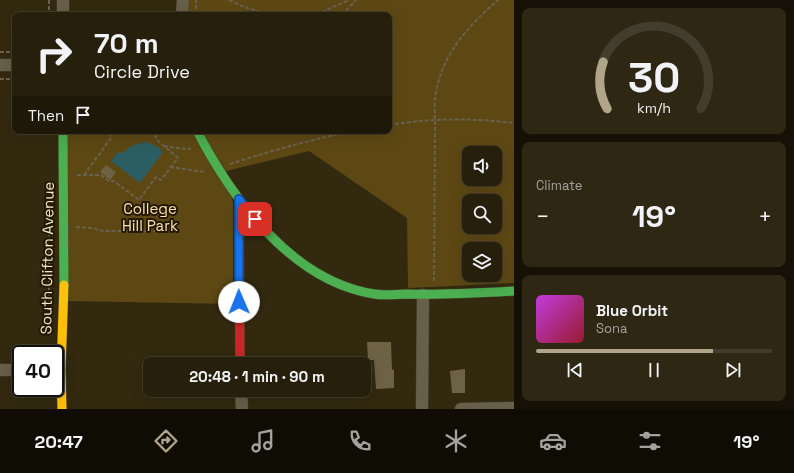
<!DOCTYPE html>
<html lang="en">
<head>
<meta charset="utf-8">
<style>
	body { margin:0; font-family:"Space Grotesk",sans-serif; background:#2e2714; color:#f1f3f6; height:100vh; display:flex; flex-direction:column; font-size:15px; white-space:nowrap }
	* { box-sizing:border-box; margin:0 }
	p { font-size:13px; color:#a4a29d }
	.icon { flex:none; width:22px; height:22px; fill:none; stroke:currentColor; stroke-width:2; stroke-linecap:round; stroke-linejoin:round }
	.map { position:relative; flex:1; overflow:hidden }
	.side { display:flex; flex-direction:column; gap:8px; padding:8px; background:#151106; width:280px }
	.side>* { flex:none }
	.guide { position:absolute; left:12px; top:12px; width:380px; height:122px; border-radius:8px; box-shadow:0 4px 16px #0002,0 0 0 1px #423d2c; background:#261f0b; color:#f1f3f6; overflow:hidden }
	.controls { position:absolute; left:462px; top:146px; display:grid; gap:8px }
	.controls a { display:grid; place-items:center; width:40px; height:40px; border-radius:8px; background:#261f0b; box-shadow:0 4px 16px #0002,0 0 0 1px #423d2c; font-size:20px }
	.speed { position:absolute; left:12px; top:345px; display:flex; gap:8px; font-size:20px; font-weight:700; text-align:center }
	.speed>* { display:grid; place-content:center; width:52px; height:52px; border-radius:50%; background:#261f0b; box-shadow:0 4px 16px #0002,0 0 0 1px #423d2c; line-height:1 }
	.speed .limit { border:2px solid #111; border-radius:6px; background:#fff; color:#111 }
	.pin { position:absolute; display:grid; place-items:center; width:34px; height:34px; color:#fff; margin:-17px; border-radius:8px; box-shadow:0 2px 6px #0006 }
	.me { position:absolute; width:44px; margin:-22px; rotate:359deg; stroke-linejoin:round; filter:drop-shadow(0 0 3px #0008) }
	.turn { display:flex; align-items:center; gap:14px; height:84px; padding:0 16px; font-size:18px }
	.turn .icon { width:52px; height:52px; stroke-width:2.5 }
	.turn b { display:block; font-size:28px; line-height:34px }
	.then { display:flex; align-items:center; height:38px; padding:0 16px; background:#0003; gap:8px; font-size:15px }
	.big { font-size:30px; font-weight:700; line-height:1.1 }
	.side .tile { flex:1; display:flex; flex-direction:column; justify-content:center; gap:6px; min-width:0; padding:0 14px; border-radius:8px; background:#2e2714 }
	.side .dial { align-items:center; gap:0 }
	.dial svg { height:104px; overflow:visible; fill:none; stroke:#423d2c; stroke-width:7; stroke-linecap:round; text-anchor:middle }
	.dial text { fill:#f1f3f6; stroke:none }
	.song { display:flex; align-items:center; gap:12px }
	.cover { width:48px; height:48px; border-radius:6px; background:linear-gradient(135deg,hsl(290 70% 55%),hsl(350 70% 35%)) }
	.played { height:4px; border-radius:2px; background:linear-gradient(90deg,#b1a589 75%,#423d2c 75%) }
	.keys { display:flex; justify-content:space-around; direction:ltr }
	.heat { display:flex; justify-content:space-between; align-items:center; font-size:22px; direction:ltr }
	.trip { position:absolute; left:143px; top:357px; width:228px; height:40px; border-radius:8px; background:#261f0b; box-shadow:0 4px 16px #0002,0 0 0 1px #423d2c; font-weight:700; line-height:40px; text-align:center }
	.tabs { display:flex; height:64px; justify-content:space-around; align-items:center; background:#0f0c04; color:#a4a29d }
	.tabs .icon { width:28px; height:28px }
	.tabs .active { color:#b1a589 }
	.tabs b { font-size:18px; color:#f1f3f6 }
	main { display:flex; flex:1; min-height:0 }
	.map>svg:first-child { display:block }
	.green { fill:#5d4814; fill-rule:evenodd }
	.water { fill:#2b5e62 }
	.building { fill:#6d6244 }
	.lines { fill:none; stroke-linecap:round; stroke-linejoin:round }
	.street-casing { stroke:#4a422f; stroke-width:13 }
	.fast-casing { stroke:#4a422f; stroke-width:10 }
	.slow-casing { stroke:#4a422f; stroke-width:10 }
	.jam-casing { stroke:#4a422f; stroke-width:10 }
	.path { stroke:#6a624e; stroke-width:2; stroke-dasharray:4 2; stroke-linecap:butt }
	.street { stroke:#685f4a; stroke-width:12 }
	.fast { stroke:#4caf50; stroke-width:9 }
	.slow { stroke:#ffc107; stroke-width:9 }
	.jam { stroke:#c62828; stroke-width:9 }
	.route-casing { stroke:#114b97; stroke-width:10 }
	.route { stroke:#1a73e8; stroke-width:7 }
	.labels { text-anchor:middle; dominant-baseline:central; stroke-width:4; stroke-linejoin:round; paint-order:stroke }
	.park-label { font-size:15px; fill:#f9e1ad; stroke:#221802 }
	.street-label { font-size:15px; fill:#f5e8ca; stroke:#221802 }
</style>
</head>
<body>
<main>
<div class="map">
<svg width="514" height="409" viewBox="0 0 514 409">
	<rect width="100%" height="100%" fill="#32290f"/>
	<!-- green -->
	<path class="green" d="M188 0H514V283L408 288 407 218 309 151 226 171 233 203V304L68 301 67 131H389V15H188ZM469 153H495V179H469ZM469 201H495V227H469ZM469 249H495V275H469Z"/>
	<!-- water -->
	<path class="water" d="M147 142 158 147 163 152 140 183 111 161 119 151 122 154C129 146 137 143 147 142Z"/>
	<!-- building -->
	<g class="building">
		<polygon points="106,165 116,172 110,180 100,172"/>
		<polygon points="367,342 391,342 392,370 394,369 394,388 376,389 374,360 368,360"/>
		<polygon points="465,369 465,393 452,393 450,371"/>
	</g>
	<g class="lines">
		<defs>
			<g id="street">
				<polyline points="63,0 63,15"/>
				<polyline points="182,15 183,0"/>
				<polyline points="0,65 15,65"/>
				<polyline points="0,370 21,370"/>
				<polyline points="241,390 242,409"/>
				<polyline points="422,409 423,295"/>
				<polyline points="461,409 514,408"/>
			</g>
			<g id="fast">
				<polyline points="63,131 64,285"/>
				<path d="M197 131C233 200 292 281 374 294 385 296 397 294 408 294 443 295 479 293 514 291"/>
			</g>
			<polyline id="slow" points="62,409 61,369 64,285"/>
			<polyline id="jam" points="239,199 240,364"/>
		</defs>
		<!-- street casing -->
		<use href="#street" class="street-casing"/>
		<!-- fast casing -->
		<use href="#fast" class="fast-casing"/>
		<!-- slow casing -->
		<use href="#slow" class="slow-casing"/>
		<!-- jam casing -->
		<use href="#jam" class="jam-casing"/>
		<!-- path -->
		<g class="path">
			<polyline points="49,0 49,15"/>
			<polyline points="229,0 244,7 272,15"/>
			<polyline points="196,15 196,0"/>
			<polyline points="304,15 322,12 349,0"/>
			<polyline points="342,15 356,0"/>
			<polyline points="0,52 15,52"/>
			<polyline points="0,79 15,79"/>
			<path d="M389 125C431 118 472 118 514 123"/>
			<polyline points="164,146 175,148 191,149"/>
			<path d="M230 164C271 151 312 139 354 131"/>
			<polyline points="170,167 205,172"/>
			<polyline points="77,175 101,175 109,181 114,181 139,200 156,177 161,180 178,158 157,140 153,131"/>
			<polyline points="84,175 111,138 111,131"/>
			<polyline points="49,184 49,302"/>
			<polyline points="76,227 92,228 103,231 167,231"/>
			<path d="M434 281 435 120C435 113 434 105 435 98 441 55 467 27 498 0"/>
		</g>
		<!-- street -->
		<use href="#street" class="street"/>
		<!-- fast -->
		<use href="#fast" class="fast"/>
		<!-- slow -->
		<use href="#slow" class="slow"/>
		<!-- jam -->
		<use href="#jam" class="jam"/>
	</g>
	<g class="lines">
		<defs>
			<polyline id="route" points="239,302 239,199 255,219"/>
		</defs>
		<!-- route casing -->
		<use href="#route" class="route-casing"/>
		<!-- route -->
		<use href="#route" class="route"/>
	</g>
	<g class="labels">
		<!-- park labels -->
		<g class="park-label">
			<text x="150" y="208">College<tspan x="150" dy="17">Hill Park</tspan></text>
		</g>
		<!-- street labels -->
		<g class="street-label">
			<text transform="translate(47 258) rotate(-89)">South Clifton Avenue</text>
		</g>
	</g>
</svg>
<div class="controls">
<a><svg class="icon" aria-label="sound" viewBox="0 0 24 24"><path d="M4 9h4l5-4v14l-5-4H4zM17 9q2 3 0 6"/></svg></a>
<a><svg class="icon" aria-label="search" viewBox="0 0 24 24"><circle cx="10" cy="10" r="6"/><path d="M15 15l6 6"/></svg></a>
<a><svg class="icon" aria-label="layers" viewBox="0 0 24 24"><path d="M12 4l9 5-9 5-9-5zM3 14l9 5 9-5"/></svg></a>
</div>
<div class="speed"><div class="limit">40</div></div>
<div class="pin" style="left:255px;top:219px;background:#d93025"><svg class="icon" aria-label="arrive" viewBox="0 0 24 24"><path d="M6 21V4h12l-3 4 3 4H6"/></svg></div>
<svg class="me" style="left:239px;top:302px" viewBox="-20 -20 40 40"><circle r="19" fill="#fff"/><path d="M0-13L10 11 0 6-10 11z" fill="#1a73e8"/></svg>
<div class="trip">20:48 · 1 min · 90 m</div>
<div class="guide">
<div class="turn"><svg class="icon" aria-label="right" viewBox="0 0 24 24"><path d="M7 20v-9h11M14 6l5 5-5 5"/></svg><div><b>70 m</b>Circle Drive</div></div>
<div class="then">Then<svg class="icon" aria-label="arrive" viewBox="0 0 24 24"><path d="M6 21V4h12l-3 4 3 4H6"/></svg></div>
</div>
</div>
<section class="side">
<div class="tile dial"><svg viewBox="0 0 100 80">
<path d="M14 69A42 42 0 1 1 86 69"/>
<path d="M14 69A42 42 0 0 1 11 33" stroke="#b1a589"/>
<text x="50" y="56" font-size="32" font-weight="700">30</text>
<text x="50" y="72" font-size="11">km/h</text>
</svg></div>
<div class="tile"><p>Climate</p>
<div class="heat"><a>−</a><b class="big">19°</b><a>+</a></div>
</div>
<div class="tile">
<div class="song"><i class="cover"></i><div><b>Blue Orbit</b><p>Sona</p></div></div>
<div class="played"></div>
<div class="keys"><svg class="icon" aria-label="previous" viewBox="0 0 24 24"><path d="M18 5L8 12l10 7zM5 5v14"/></svg><svg class="icon" aria-label="pause" viewBox="0 0 24 24"><path d="M8 5v14M16 5v14"/></svg><svg class="icon" aria-label="next" viewBox="0 0 24 24"><path d="M6 5l10 7-10 7zM19 5v14"/></svg></div>
</div>
</section>
</main>
<nav class="tabs">
<b>20:47</b>
<svg class="icon active" aria-label="directions" viewBox="0 0 24 24"><path d="M12 3l9 9-9 9-9-9zM9 14v-3h6M13 9l2 2-2 2"/></svg>
<svg class="icon" aria-label="music" viewBox="0 0 24 24"><path d="M9 18V5l10-2v13"/><circle cx="6" cy="18" r="3"/><circle cx="16" cy="16" r="3"/></svg>
<svg class="icon" aria-label="phone" viewBox="0 0 24 24"><path d="M5 4h4l2 5-3 2q2 4 5 5l2-3 5 2v4C11 20 4 13 5 4z"/></svg>
<svg class="icon" aria-label="climate" viewBox="0 0 24 24"><path d="M12 3v18M4 7l16 10M4 17L20 7"/></svg>
<svg class="icon" aria-label="car" viewBox="0 0 24 24"><path d="M5 17H2v-5l4-1 3-4h7l3 4 3 1v5h-3M9 17h6M6 11h13"/><circle cx="7" cy="17" r="2"/><circle cx="17" cy="17" r="2"/></svg>
<svg class="icon" aria-label="filters" viewBox="0 0 24 24"><path d="M4 7h16M4 17h16"/><circle cx="9" cy="7" r="2"/><circle cx="15" cy="17" r="2"/></svg>
<b>19°</b>
</nav>
</body>
</html>
